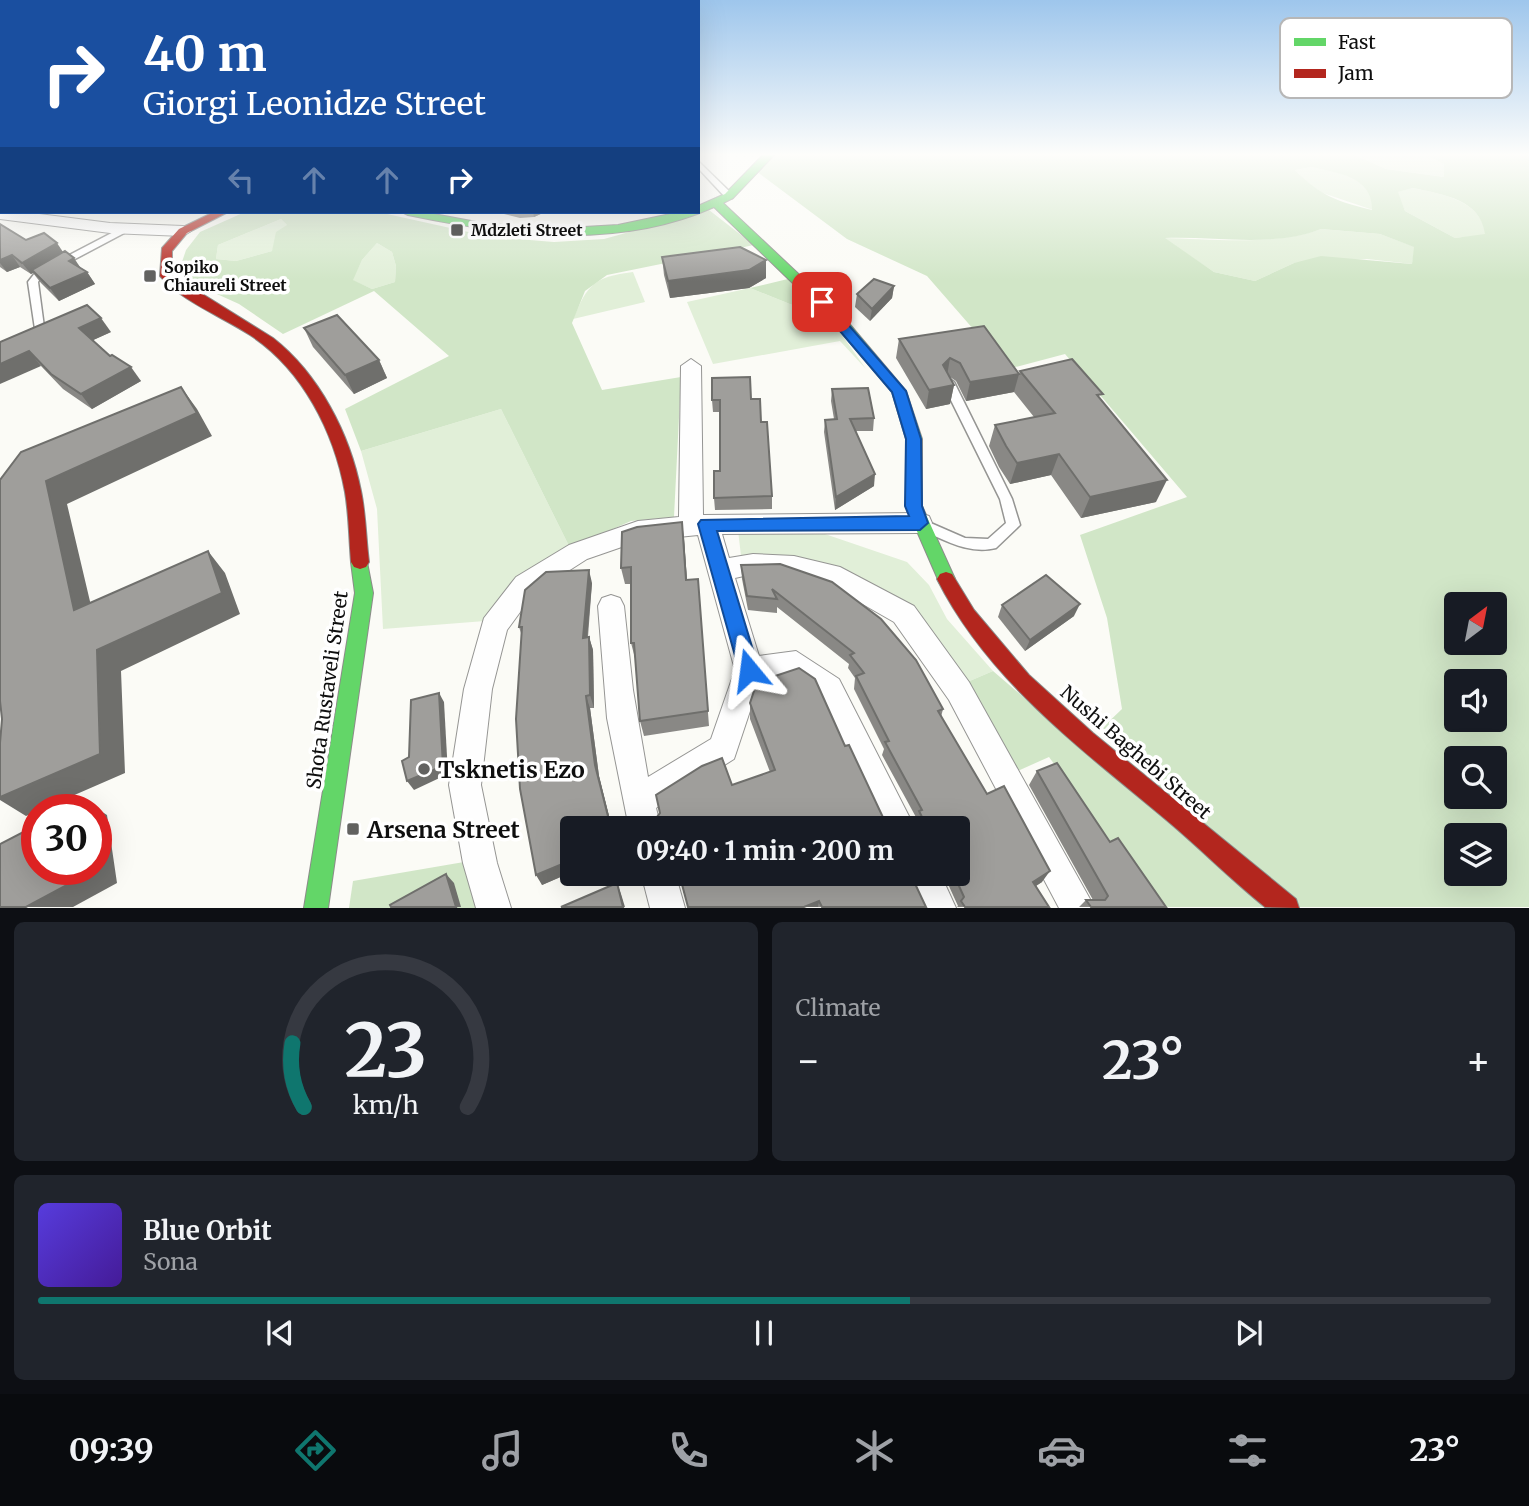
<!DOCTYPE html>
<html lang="en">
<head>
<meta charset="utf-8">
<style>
	body { margin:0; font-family:Merriweather,serif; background:#20242c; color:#f1f3f6; height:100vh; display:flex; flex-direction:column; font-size:26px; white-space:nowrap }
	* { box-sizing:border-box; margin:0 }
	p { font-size:23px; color:#9ea1a6 }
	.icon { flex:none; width:38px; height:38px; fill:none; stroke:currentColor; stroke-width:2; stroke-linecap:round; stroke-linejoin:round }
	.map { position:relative; height:908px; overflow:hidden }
	.panel { display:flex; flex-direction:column; gap:14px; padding:14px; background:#0d0f14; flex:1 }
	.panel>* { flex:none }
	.guide { position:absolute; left:0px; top:0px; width:700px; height:214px; box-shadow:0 7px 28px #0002; background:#1a4fa0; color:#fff; overflow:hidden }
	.needle { width:46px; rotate:32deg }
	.buttons { position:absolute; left:1444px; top:592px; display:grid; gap:14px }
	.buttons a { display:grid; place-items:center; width:63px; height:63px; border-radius:7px; background:#171b24; box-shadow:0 7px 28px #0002; font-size:35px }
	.speed { position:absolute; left:21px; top:794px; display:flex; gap:14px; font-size:35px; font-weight:700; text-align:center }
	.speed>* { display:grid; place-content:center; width:91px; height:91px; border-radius:50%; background:#171b24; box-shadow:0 7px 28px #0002; line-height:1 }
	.speed .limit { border:10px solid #d22; background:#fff; color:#111 }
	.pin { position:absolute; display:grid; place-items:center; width:60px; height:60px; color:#fff; margin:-30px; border-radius:14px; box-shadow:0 4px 10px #0006 }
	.me { position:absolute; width:77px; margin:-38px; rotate:344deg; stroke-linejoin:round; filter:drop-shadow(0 0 5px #0008) }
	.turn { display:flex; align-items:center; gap:24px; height:147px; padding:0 28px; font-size:32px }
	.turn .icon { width:91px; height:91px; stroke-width:2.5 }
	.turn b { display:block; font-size:49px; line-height:60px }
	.lanes { display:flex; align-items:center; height:66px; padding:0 28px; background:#0003; justify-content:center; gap:35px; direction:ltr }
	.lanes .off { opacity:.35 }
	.big { font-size:52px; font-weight:700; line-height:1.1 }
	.panel .widget { flex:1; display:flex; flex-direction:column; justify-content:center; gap:10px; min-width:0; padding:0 24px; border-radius:10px; background:#20242c }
	.panel .dial { align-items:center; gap:0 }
	.dial svg { height:182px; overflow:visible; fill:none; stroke:#363941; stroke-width:7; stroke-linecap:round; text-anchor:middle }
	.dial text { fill:#f1f3f6; stroke:none }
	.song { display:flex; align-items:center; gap:21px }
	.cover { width:84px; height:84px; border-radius:10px; background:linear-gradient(135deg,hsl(250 70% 55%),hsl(260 70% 35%)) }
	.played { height:7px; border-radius:4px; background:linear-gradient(90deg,#0f766e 60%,#363941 60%) }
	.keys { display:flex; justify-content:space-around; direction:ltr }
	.heat { display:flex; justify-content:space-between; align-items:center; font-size:38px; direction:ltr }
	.panel .tiles { flex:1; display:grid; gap:14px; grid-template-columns:1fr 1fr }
	.widget:last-child { grid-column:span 2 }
	.trip { position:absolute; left:560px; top:816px; width:410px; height:70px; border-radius:7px; background:#171b24; box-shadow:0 7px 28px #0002; font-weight:700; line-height:70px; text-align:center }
	.tab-bar { display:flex; height:112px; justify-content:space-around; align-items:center; background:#090b0e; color:#9ea1a6 }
	.tab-bar .icon { width:49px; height:49px }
	.tab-bar .selected { color:#0f766e }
	.tab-bar b { font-size:32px; color:#f1f3f6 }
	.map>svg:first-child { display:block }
	.green { fill:#e1efd8 }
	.forest { fill:#d1e6c7; fill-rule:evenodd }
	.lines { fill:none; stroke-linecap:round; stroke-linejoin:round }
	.lane-casing { stroke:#959593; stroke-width:3 }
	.street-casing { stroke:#959593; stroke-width:2 }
	.fast-casing { stroke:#8c8c8a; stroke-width:2 }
	.jam-casing { stroke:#8c8c8a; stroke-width:2 }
	.lane { fill:#fefefe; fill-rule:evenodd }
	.street { fill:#fefefe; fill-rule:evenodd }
	.fast { fill:#63d668; fill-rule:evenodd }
	.jam { fill:#b3261e; fill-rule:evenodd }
	.wall { fill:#898885 }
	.shaded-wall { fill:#6f6f6c }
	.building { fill:#9f9e9b; stroke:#6f6f6c; stroke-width:2 }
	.route { fill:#1a73e8; stroke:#114b97; stroke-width:2 }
	.poi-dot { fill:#626260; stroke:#fff; stroke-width:2.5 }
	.labels { text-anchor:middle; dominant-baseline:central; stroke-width:7; stroke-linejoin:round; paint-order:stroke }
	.far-poi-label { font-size:16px; font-weight:bold; fill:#0f0f0f; stroke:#fff; text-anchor:start }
	.street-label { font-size:19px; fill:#0f0f0f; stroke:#fff }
	.near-poi-label { font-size:23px; font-weight:bold; fill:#0f0f0f; stroke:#fff; text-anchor:start }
	.key { fill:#fff; stroke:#b7b7b7; stroke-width:2 }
	.key-label { font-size:19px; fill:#0f0f0f }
</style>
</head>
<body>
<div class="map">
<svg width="1529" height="908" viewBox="0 0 1529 908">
	<rect width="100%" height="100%" fill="#fbfbf6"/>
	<!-- green -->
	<g class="green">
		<polygon points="1353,154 1425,154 1445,164 1444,177 1386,169"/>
		<path d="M1311 167C1338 173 1373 175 1373 210L1314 190 1295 170Z"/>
		<path d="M1413 188C1444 195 1480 199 1486 235L1455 238 1405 211 1397 192Z"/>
		<polygon points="281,219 287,225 272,251 236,261 216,259 218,245"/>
		<path d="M1321 229 1380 234 1415 247 1412 264 1367 259 1294 263 1255 281 1214 272 1163 238C1211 239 1276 246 1321 229Z"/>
		<polygon points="377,243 392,252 396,266 395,282 372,289 352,280 362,260"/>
		<path d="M633 272 645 302 573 319C588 284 594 277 633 272Z"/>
		<polygon points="750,288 832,321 866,369 840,341 713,364 687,302"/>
		<polygon points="501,409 570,548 485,621 383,629 377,509 361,451"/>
		<polygon points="738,530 822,533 907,562 929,585 947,619 993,671 958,686 905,607 741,556"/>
	</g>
	<!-- forest -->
	<g class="forest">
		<path d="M770 154H1353L1386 169 1444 177V164L1425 154H1529V907H1287L1100 730 1122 709 1107 618 1080 535 1187 497 1065 354 1008 369 927 276 847 239 756 171ZM1311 167C1337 173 1373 176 1372 210 1339 202 1320 196 1295 170ZM1413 188C1444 195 1480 199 1485 234L1455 238 1405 211 1398 192ZM1321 229 1380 234 1414 247 1412 264 1321 256 1294 263 1255 281 1214 272 1165 238C1215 236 1273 248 1321 229ZM1456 604H1494V642H1456ZM1456 681H1494V719H1456ZM1456 758H1494V796H1456ZM1456 835H1494V873H1456Z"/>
		<path d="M709 210 754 245 607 275 585 291 572 323 602 390 681 377 674 517 631 521 570 548 501 409 361 451 345 409 449 356 374 291 283 334 239 304 186 280 181 265 186 250 200 232 245 212H378L491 237 554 242 604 239ZM281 219 287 225 276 232 272 251 236 261 216 259 218 245ZM377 243 392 252 396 266 395 282 372 289 353 280 362 260Z"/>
		<polygon points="792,278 832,321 750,288"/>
		<polygon points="993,671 1267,907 1159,907 1049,757 1013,773 958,686"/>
		<polygon points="464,862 478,908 349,908 353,881"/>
	</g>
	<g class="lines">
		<defs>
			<g id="lane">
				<polygon points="698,161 732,194 732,198 726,198 698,168"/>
				<polygon points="125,226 130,229 128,231 41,277 38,282 44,327 43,329 35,329 28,282 35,273"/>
				<path d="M948 378 954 382 1012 499 1020 525 996 548C969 555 945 540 921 530L919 526 921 522 926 521 965 538 988 539 1006 523 1000 499 942 382Z"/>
			</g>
			<g id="street">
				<polygon points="0,209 110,223 183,226 191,231 183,236 110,233 0,219"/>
				<polygon points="691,359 701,366 703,515 920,513 929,516 932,523 929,530 920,533 722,534 729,558 753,554 794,556 840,567 914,606 969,682 1095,908 1059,908 949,700 894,622 833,587 794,576 753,574 735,578 759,656 796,651 839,679 915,828 882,828 819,697 792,677 760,681 734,759 656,808 661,828 629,828 607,718 598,606 602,598 611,595 620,598 624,606 633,690 648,777 711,739 735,670 698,535 639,541 587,559 534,593 507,630 492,689 481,785 497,863 511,908 476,908 463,863 449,785 464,689 484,618 516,577 569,545 638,521 679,517 681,366"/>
				<polygon points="641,873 675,873 685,908 650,908"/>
				<polygon points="905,873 940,873 956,908 921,908"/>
			</g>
			<g id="fast">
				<path d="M764 154H775L733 198 723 203 841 314 906 391 922 439V506L955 579 952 584 946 586 940 584 906 506V439L892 392 831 320 714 207C618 250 508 236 408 215L402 212H423L482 223 550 229 618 225 680 212H698V206L725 194Z"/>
				<polygon points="360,555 366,557 373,593 328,908 304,908 355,593 351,562 354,557"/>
			</g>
			<g id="jam">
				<path d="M214 212H228L187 233 172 251V275L273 338C319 374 350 434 361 491 366 515 366 539 369 562L366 567 360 569 354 567 351 562C349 539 349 515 345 492 334 431 302 369 250 335 221 316 183 302 160 276L162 248 179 229Z"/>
				<path d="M946 572 952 574 974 610 1029 675 1093 733 1296 899 1299 908 1265 907C1230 879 1199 847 1164 818 1079 747 988 680 937 579L940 574Z"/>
			</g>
		</defs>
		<!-- lane casing -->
		<use href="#lane" class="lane-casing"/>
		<!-- street casing -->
		<use href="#street" class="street-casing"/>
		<!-- fast casing -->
		<use href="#fast" class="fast-casing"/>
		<!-- jam casing -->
		<use href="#jam" class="jam-casing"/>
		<!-- lane -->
		<use href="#lane" class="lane"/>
		<!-- street -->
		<use href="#street" class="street"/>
		<!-- fast -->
		<use href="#fast" class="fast"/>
		<!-- jam -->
		<use href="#jam" class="jam"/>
	</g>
	<!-- wall -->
	<g class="wall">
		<polygon points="496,212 545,212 534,217 520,218"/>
		<polygon points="0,224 26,240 63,252 81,268 87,272 95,284 59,301 41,283 33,273 31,274 20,267 7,272 0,267"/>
		<polygon points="662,257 766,260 766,278 749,288 670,298 664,275"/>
		<polygon points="894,286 892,298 870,321 855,307 857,294"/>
		<polygon points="304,328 379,360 387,378 354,394 313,347"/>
		<polygon points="111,332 93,340 110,356 141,381 92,409 63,389 41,366 0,342"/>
		<polygon points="899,339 1019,374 1020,371 1101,399 1156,502 1081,518 1051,475 1010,484 999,467 989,446 995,425 1034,417 1014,392 966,401 956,381 950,377 954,385 950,404 926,409 896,358"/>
		<polygon points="832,389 874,418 873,431 856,431 874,486 835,510 824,432 825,420 834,419 831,401"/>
		<polygon points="751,399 761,422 772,496 772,509 715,510 714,498 720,471 720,412 713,412 712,400"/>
		<polygon points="684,539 687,580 698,579 709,726 644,736 640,721 635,658 631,643 631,584 625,584 621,568"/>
		<polygon points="741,565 943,709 941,717 987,794 1042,882 1036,886 1049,907 957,907 958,906 943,873 957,873 957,828 914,828 917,819 882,755 884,749 854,689 855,678 848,668 849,664 777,607 777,613 748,610 742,579"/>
		<polygon points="592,583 588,637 589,637 593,650 594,708 590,708 599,776 612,828 572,828 572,872 542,885 521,633 519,627"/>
		<polygon points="1002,605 1074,616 1025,651 998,617"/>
		<polygon points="750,703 845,746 888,828 660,828 657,817 732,785 770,772 750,719"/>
		<polygon points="1037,771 1110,842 1166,907 1079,907 1086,900 1093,900 1029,785"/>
		<polygon points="678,873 910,873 926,907 688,907"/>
	</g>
	<!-- shaded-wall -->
	<g class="shaded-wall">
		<polygon points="533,212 545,212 534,217"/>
		<polygon points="57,243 65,255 31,274 22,263"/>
		<polygon points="12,255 20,267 7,272 0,263 0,260"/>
		<polygon points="74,258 82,270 69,261"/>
		<polygon points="766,260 766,278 749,288 670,298 668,281"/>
		<polygon points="87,272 95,284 59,301 50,288"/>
		<polygon points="894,286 892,298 870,321 872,309"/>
		<polygon points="101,318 111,332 89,342 79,328"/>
		<polygon points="29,351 41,366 0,384 0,364"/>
		<polygon points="950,358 947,376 943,365"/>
		<polygon points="379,360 387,378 354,394 345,375"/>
		<polygon points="131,367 141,381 92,409 81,394"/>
		<polygon points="1019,374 1014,392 966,401 970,382"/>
		<polygon points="954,385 950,404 926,409 929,390"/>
		<polygon points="181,387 197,409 212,436 67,504 97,631 74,610 46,481"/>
		<polygon points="1059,454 1051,475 1010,484 1017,463"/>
		<polygon points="875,474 874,486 835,510 836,497"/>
		<polygon points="1167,480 1156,502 1081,518 1090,497"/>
		<polygon points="682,522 684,539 688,596 686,580"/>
		<polygon points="208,551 225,573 240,614 121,671 125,773 40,810 37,810 37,812 26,816 0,800 0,797 97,650"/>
		<polygon points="589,570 592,583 586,651 583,638"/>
		<polygon points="1080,604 1074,616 1025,651 1030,640"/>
		<polygon points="589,637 593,650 594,708 590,695"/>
		<polygon points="439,693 444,702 448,774 414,790 407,781"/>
		<polygon points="586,696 590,708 599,776 612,828 611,828 595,765"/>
		<polygon points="85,801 107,815 117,883 73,907 26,907 96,870 96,810 87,810"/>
		<polygon points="572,860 572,872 542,885 536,875"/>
		<polygon points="1050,871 1042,882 1026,892 1033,882"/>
		<polygon points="446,874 454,883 461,907 456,907"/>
		<polygon points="617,883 621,894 625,907 623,907"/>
		<polygon points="819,901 818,907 804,907"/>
	</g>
	<!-- building -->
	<g class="building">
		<polygon points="0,224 26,240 44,233 57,243 22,263 12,255 0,260"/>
		<polygon points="740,247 766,260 749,270 668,281 662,257"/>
		<polygon points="65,251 74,258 69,261 87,272 50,288 32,270"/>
		<polygon points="874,279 894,286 872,309 857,294"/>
		<polygon points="87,305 101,318 79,328 110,356 112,355 131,367 81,394 51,374 29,351 0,364 0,342"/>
		<polygon points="337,315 379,360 345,375 304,328"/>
		<polygon points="984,326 1019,374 970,382 960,363 950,358 943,365 954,385 929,390 899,339"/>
		<polygon points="1072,359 1103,394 1097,395 1167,480 1090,497 1059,454 1017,463 1006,446 995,425 1055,413 1020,371"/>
		<polygon points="750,377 751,399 760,399 761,422 767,422 772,496 714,498 714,471 720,471 720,400 712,400 712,378"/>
		<polygon points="181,387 197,413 46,481 74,610 208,551 222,593 97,650 100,754 0,797 0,743 2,719 0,701 0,480 21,452"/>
		<polygon points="868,388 874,418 850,419 875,474 836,497 825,420 837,419 832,389"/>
		<polygon points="682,522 686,580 698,579 708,711 640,721 634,643 631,643 631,567 621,568 622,532 637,527"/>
		<polygon points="780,564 832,582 881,619 916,660 943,709 938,711 987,794 1004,786 1050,871 1033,882 1049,907 965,907 961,901 964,897 953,873 957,873 957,828 922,828 917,819 922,817 919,811 922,810 885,742 889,741 856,676 864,673 850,655 854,653 772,589 777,599 747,596 741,565"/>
		<polygon points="589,570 583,638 589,637 590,695 586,696 595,765 611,828 572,828 572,860 536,875 520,789 516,719 522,627 519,627 525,590 546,572"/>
		<polygon points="1046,575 1080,604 1030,640 1002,605"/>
		<polygon points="799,668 815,679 845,746 849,745 888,828 661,828 657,817 660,813 656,795 702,766 722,758 732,785 775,770 750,703 757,682"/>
		<polygon points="439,693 443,766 407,781 402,761 409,757 411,700"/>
		<polygon points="1057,763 1110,842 1118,838 1166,907 1091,907 1086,900 1105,900 1108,896 1037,771"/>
		<polygon points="85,801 87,810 66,810"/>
		<polygon points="37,825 37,870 95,870 26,907 0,907 0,844"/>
		<polygon points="679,873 910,873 926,907 822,907 819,901 804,907 688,907"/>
		<polygon points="446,874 456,907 391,907 390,905"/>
		<polygon points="617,883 623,907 561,907"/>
	</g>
	<!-- sky -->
	<linearGradient id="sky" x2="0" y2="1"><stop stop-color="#9ec6ec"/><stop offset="0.55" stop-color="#fdfdfb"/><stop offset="1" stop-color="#fdfdfb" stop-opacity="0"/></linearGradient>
	<rect width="1529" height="281" fill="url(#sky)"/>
	<!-- route -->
	<polygon class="route" points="822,298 826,299 906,391 921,439 922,506 928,523 920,530 717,531 759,670 756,676 749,679 742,676 739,670 698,524 701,520 909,516 905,506 906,439 892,392 817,304 815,302"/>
	<!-- markers -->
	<g class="poi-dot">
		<rect x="450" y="223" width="14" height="14" rx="3.5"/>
		<rect x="143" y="269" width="14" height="14" rx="3.5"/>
		<circle cx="424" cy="769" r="7"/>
		<rect x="346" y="822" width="14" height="14" rx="3.5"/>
	</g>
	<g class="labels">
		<!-- far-poi labels -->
		<g class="far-poi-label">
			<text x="471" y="230">Mdzleti Street</text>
			<text x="164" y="267">Sopiko<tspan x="164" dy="18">Chiaureli Street</tspan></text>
		</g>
		<!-- street labels -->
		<g class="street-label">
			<text transform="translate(327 690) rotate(-82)">Shota Rustaveli Street</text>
			<text transform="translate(1136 752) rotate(41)">Nushi Baghebi Street</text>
		</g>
		<!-- near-poi labels -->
		<g class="near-poi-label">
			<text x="438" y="769">Tsknetis Ezo</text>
			<text x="367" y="829">Arsena Street</text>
		</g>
	</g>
	<!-- legend -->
	<rect x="1280" y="18" width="232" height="80" rx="10" class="key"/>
	<rect x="1294" y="38" width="32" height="8" fill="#63d668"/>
	<rect x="1294" y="69" width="32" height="9" fill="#b3261e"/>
	<g class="key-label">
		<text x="1338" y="49">Fast</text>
		<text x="1338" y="80">Jam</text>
	</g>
</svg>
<div class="buttons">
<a><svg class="needle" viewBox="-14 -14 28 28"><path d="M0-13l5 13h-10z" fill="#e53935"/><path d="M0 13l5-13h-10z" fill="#9ea1a6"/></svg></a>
<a><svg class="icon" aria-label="sound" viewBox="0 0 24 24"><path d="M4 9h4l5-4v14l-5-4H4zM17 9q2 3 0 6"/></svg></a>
<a><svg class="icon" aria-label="search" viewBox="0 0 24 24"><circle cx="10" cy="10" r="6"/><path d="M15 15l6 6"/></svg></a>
<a><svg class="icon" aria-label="layers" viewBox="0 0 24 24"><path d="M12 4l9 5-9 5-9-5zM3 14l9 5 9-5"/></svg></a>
</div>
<div class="speed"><div class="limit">30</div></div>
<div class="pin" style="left:822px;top:302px;background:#d93025"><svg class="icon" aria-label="arrive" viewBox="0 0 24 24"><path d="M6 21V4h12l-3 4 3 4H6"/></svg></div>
<svg class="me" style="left:749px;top:670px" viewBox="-20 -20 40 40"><path d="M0-17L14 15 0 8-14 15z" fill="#1a73e8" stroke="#fff" stroke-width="4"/></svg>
<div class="trip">09:40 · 1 min · 200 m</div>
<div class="guide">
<div class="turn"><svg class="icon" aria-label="right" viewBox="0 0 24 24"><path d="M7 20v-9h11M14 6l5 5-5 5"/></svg><div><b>40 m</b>Giorgi Leonidze Street</div></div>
<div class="lanes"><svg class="icon off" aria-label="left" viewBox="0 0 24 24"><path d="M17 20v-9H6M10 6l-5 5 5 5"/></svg><svg class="icon off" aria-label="ahead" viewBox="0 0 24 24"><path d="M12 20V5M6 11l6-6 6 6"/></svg><svg class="icon off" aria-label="ahead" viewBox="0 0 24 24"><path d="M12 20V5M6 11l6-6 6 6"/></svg><svg class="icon" aria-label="right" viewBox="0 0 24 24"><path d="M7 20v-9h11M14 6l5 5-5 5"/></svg></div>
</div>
</div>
<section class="panel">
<div class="tiles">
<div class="widget dial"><svg viewBox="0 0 100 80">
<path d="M14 69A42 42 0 1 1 86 69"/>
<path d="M14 69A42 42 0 0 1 9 41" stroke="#0f766e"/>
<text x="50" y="56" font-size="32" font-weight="700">23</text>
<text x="50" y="72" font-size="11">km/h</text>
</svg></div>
<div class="widget"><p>Climate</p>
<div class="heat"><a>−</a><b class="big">23°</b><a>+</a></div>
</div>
<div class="widget">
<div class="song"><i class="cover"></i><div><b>Blue Orbit</b><p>Sona</p></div></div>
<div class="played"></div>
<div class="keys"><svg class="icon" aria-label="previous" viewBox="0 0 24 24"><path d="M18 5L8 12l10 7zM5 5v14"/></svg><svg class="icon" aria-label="pause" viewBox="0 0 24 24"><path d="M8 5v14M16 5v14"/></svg><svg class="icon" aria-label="next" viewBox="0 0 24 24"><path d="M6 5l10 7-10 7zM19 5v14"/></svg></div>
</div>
</div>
</section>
<nav class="tab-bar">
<b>09:39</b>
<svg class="icon selected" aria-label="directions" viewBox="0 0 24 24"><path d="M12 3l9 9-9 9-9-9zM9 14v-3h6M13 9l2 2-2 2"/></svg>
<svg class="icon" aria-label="music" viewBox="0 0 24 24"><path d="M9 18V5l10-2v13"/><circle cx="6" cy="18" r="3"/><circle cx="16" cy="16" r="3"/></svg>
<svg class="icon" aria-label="phone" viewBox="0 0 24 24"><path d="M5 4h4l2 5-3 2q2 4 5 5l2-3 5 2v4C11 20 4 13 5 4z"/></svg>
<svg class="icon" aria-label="climate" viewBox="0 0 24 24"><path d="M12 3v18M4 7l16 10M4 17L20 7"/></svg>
<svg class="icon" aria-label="car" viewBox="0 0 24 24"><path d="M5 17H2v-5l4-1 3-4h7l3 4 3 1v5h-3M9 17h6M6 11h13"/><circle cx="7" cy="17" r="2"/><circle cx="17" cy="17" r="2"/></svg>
<svg class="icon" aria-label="filters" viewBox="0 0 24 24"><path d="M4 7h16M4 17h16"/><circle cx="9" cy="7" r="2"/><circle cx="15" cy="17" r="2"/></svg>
<b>23°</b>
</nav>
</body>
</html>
